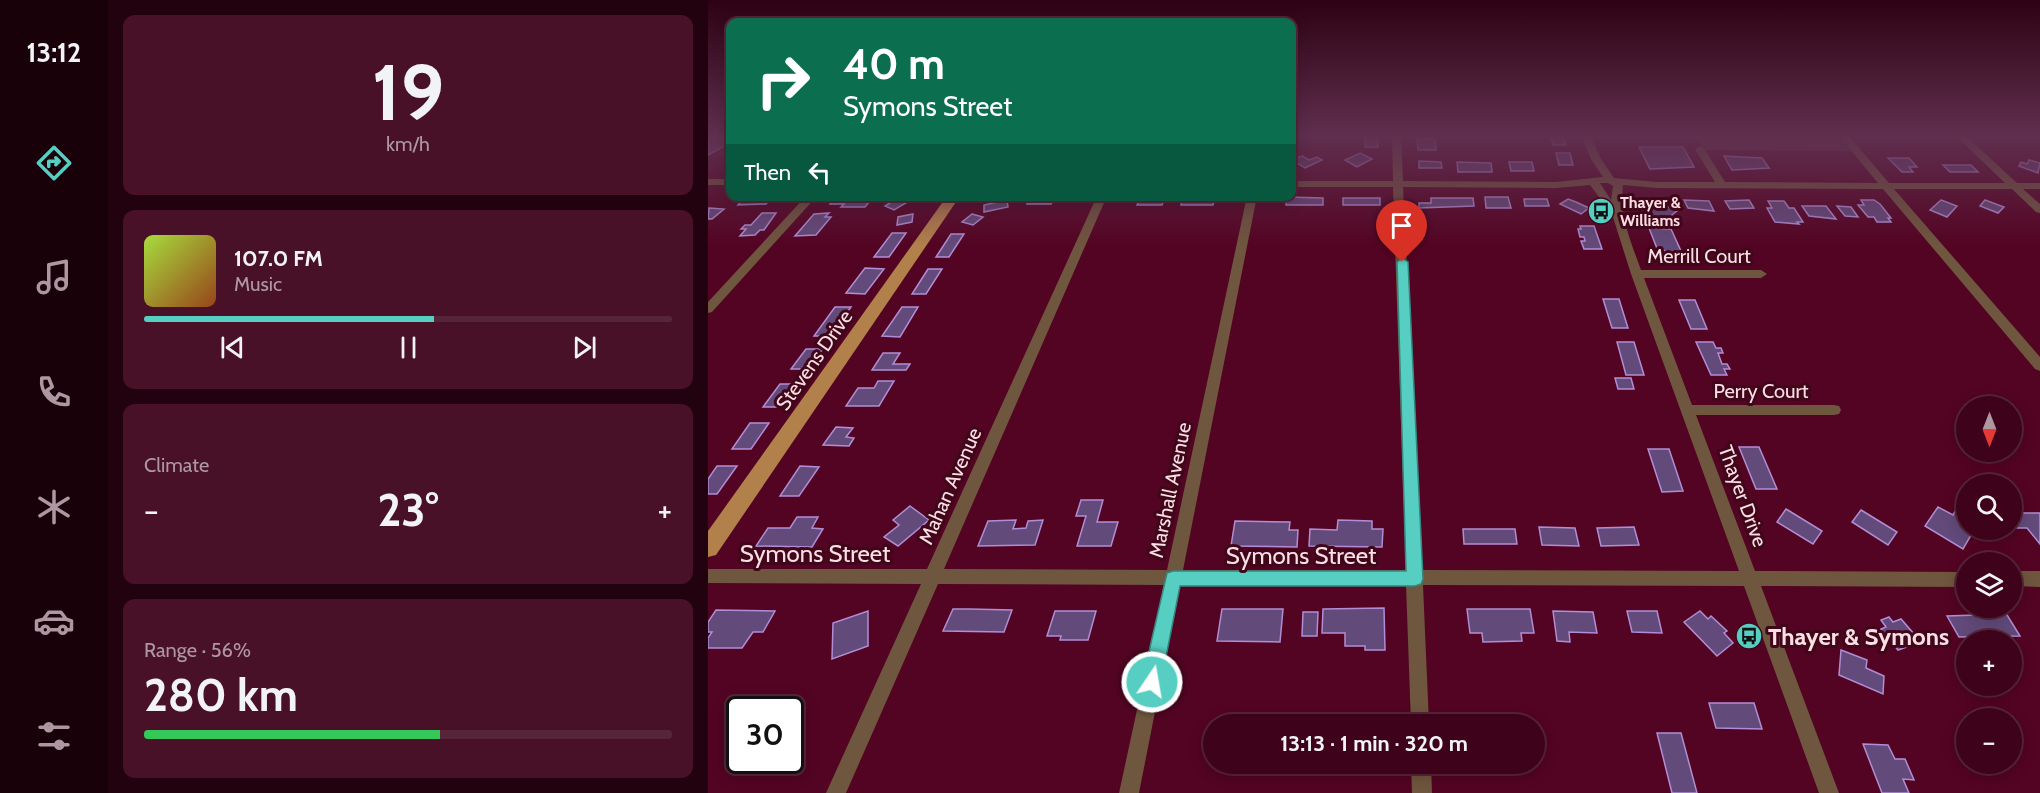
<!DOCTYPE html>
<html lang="en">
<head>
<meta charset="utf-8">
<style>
	body { margin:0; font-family:Cabin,sans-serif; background:#491127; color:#f1f3f6; height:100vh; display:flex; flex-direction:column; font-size:22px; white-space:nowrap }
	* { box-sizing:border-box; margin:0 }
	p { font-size:20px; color:#ad98a2 }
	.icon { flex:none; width:33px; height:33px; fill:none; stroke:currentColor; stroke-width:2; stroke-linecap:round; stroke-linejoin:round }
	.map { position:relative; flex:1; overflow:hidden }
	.side { display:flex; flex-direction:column; gap:15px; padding:15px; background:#22020e; width:600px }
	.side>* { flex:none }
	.top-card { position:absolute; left:18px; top:18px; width:570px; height:183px; border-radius:12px; box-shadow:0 3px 15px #0003,0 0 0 2px #572539; background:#0b6e4f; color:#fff; overflow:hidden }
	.needle { width:39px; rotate:180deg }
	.buttons { position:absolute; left:1248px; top:396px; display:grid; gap:12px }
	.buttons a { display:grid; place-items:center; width:66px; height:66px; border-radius:50%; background:#3e031a; box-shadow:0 3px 15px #0003,0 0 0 2px #572539; font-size:30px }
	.speed { position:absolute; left:18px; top:696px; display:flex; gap:12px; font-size:30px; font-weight:700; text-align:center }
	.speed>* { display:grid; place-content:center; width:78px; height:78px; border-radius:50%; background:#3e031a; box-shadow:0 3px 15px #0003,0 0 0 2px #572539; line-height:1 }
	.speed .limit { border:3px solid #111; border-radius:9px; background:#fff; color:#111 }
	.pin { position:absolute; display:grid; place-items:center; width:51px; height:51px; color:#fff; margin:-62px -26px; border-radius:50% 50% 50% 0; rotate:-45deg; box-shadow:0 0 6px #0007 }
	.pin .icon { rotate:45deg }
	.me { position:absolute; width:66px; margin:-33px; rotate:12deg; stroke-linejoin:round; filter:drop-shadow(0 0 4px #0008) }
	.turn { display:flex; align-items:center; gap:21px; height:126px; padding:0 18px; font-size:27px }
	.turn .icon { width:78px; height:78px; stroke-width:2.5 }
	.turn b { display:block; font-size:42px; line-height:51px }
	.then { display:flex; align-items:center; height:57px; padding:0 18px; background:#0003; gap:12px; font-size:22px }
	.big { font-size:45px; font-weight:700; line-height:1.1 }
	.side .widget { flex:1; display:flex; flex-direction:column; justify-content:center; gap:9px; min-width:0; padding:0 21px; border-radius:12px; background:#491127 }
	.side .dial { align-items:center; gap:0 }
	.dial b { font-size:78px; line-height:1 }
	.song { display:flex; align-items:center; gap:18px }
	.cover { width:72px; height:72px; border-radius:9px; background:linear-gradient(135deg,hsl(80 70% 55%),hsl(20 70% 35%)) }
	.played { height:6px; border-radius:3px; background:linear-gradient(90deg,#57cec2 55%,#572539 55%) }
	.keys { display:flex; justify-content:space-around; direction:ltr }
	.heat { display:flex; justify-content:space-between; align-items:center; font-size:33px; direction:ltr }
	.charge { height:9px; border-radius:4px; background:linear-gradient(90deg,#34c759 56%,#572539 0) }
	.trip { position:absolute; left:495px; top:714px; width:342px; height:60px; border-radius:30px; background:#3e031a; box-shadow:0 3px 15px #0003,0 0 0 2px #572539; font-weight:700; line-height:60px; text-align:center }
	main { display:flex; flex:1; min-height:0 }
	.menu { display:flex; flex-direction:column; width:108px; justify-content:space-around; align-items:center; background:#19010a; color:#ad98a2 }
	.menu .icon { width:42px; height:42px }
	.menu .selected { color:#57cec2 }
	.menu b { font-size:27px; color:#f1f3f6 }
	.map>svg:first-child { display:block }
	.green { fill:#663440 }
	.building { fill:#624a7a; stroke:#b18dd6; stroke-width:1.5 }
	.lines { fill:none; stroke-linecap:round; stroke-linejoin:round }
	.minor { fill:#6f563e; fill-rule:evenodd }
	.major { fill:#b2804b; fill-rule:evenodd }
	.route { fill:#57cec2; stroke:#39867e; stroke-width:1.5 }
	.labels { text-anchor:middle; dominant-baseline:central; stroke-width:6; stroke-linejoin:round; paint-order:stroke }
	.far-poi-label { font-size:16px; font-weight:bold; fill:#fcdfe4; stroke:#40061a; text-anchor:start }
	.street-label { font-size:20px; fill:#fcdfe4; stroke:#40061a }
	.near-street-label { font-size:24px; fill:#fcdfe4; stroke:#40061a }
	.near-poi-label { font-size:24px; font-weight:bold; fill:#fcdfe4; stroke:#40061a; text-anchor:start }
</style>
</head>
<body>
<main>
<nav class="menu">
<b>13:12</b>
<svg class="icon selected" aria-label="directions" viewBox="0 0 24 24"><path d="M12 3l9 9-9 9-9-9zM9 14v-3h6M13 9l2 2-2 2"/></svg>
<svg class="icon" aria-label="music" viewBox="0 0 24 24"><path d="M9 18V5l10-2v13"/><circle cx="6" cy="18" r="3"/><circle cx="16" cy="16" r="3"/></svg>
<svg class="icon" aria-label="phone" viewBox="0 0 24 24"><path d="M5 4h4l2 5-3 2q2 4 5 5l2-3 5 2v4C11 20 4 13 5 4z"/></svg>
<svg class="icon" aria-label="climate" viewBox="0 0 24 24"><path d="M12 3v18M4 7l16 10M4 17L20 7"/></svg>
<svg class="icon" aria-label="car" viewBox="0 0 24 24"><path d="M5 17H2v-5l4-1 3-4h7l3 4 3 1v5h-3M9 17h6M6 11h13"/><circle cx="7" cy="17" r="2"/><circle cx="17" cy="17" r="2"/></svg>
<svg class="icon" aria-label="filters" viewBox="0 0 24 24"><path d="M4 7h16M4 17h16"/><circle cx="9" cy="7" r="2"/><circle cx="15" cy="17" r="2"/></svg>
</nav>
<section class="side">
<div class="widget dial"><b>19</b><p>km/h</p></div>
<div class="widget">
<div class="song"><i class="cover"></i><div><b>107.0 FM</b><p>Music</p></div></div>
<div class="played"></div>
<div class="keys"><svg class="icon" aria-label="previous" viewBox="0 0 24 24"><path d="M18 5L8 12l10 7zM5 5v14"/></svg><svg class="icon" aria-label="pause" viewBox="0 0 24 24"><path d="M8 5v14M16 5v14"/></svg><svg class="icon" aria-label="next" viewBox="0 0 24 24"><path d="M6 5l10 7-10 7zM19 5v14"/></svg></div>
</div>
<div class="widget"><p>Climate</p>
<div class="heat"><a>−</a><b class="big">23°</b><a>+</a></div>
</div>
<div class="widget"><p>Range · 56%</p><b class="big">280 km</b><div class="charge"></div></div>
</section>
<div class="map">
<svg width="1332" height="793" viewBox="0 0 1332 793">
	<rect width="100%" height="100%" fill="#530422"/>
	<!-- green -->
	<polygon class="green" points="988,135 1128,135 1142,151 997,150"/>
	<!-- building -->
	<g class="building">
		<polygon points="657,135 673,135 669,136 670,147 657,147"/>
		<polygon points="842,135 854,135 858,145 845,145"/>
		<polygon points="5,137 22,137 22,143 0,155 0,140"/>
		<polygon points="709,139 727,139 728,150 710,150"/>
		<polygon points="931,147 975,147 986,167 942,169"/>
		<polygon points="652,153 664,159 649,167 637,160"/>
		<polygon points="848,153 862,153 865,165 851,165"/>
		<polygon points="594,156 601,160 609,157 614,160 597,168 584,160"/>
		<polygon points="1016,156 1054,158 1061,168 1024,170"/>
		<polygon points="1180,158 1201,158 1209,167 1201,167 1205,172 1194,172"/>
		<polygon points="1321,160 1332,163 1330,173 1311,166 1313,162 1319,164"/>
		<polygon points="711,161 733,162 734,168 711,168"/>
		<polygon points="749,162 783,163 784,172 750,172"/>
		<polygon points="801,162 824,162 826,171 803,171"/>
		<polygon points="1235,165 1263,165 1270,172 1242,172"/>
		<polygon points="38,196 65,196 58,204 30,205"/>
		<polygon points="128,196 166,196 157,207 133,207 136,204 122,204"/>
		<polygon points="323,197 340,196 347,197 343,204 319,204"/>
		<polygon points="433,197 457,197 454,205 429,205"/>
		<polygon points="475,197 507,197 505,205 473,205"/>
		<polygon points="579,197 615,198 615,205 578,205"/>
		<polygon points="777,197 800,197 803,208 778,208"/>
		<rect x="635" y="198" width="37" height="7"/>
		<polygon points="723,198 765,198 766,206 711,208 711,203 723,203"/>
		<polygon points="188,199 198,203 186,210 177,206"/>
		<polygon points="816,199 839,199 841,206 817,206"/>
		<polygon points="860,199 868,202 881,208 873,214 852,204"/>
		<polygon points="299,200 300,207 276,212 276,205"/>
		<polygon points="945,200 969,211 956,221 932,209"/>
		<polygon points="976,200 1001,201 1006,211 980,208"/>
		<polygon points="1041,200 1046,208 1022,209 1017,201"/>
		<polygon points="1153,200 1166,200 1172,204 1183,218 1180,218 1183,222 1169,222 1166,217 1160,217 1150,205 1156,205"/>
		<polygon points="1233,200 1249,206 1239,217 1222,210"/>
		<polygon points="1277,200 1296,207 1290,213 1272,206"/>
		<polygon points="1060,201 1076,201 1081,208 1086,208 1095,222 1089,222 1091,224 1067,222 1059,208 1064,208"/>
		<polygon points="1094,206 1118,206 1128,219 1101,216"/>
		<polygon points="1129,206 1143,207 1150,217 1137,216"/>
		<polygon points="1,208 16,209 4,219 0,219"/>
		<polygon points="54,213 68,213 56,230 52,230 47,235 32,236 38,229 33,229 37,225 43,225"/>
		<polygon points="121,213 117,217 123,217 108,235 87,236 106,214"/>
		<polygon points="205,214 204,222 189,225 190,217"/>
		<polygon points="264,214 275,217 265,225 254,222"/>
		<polygon points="872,226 886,226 894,249 876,249 873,241 877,241 876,237 872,237 870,229 873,229"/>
		<polygon points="941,228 963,229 973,251 950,251"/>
		<polygon points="184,233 198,233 181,257 166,257"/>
		<polygon points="243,234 256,234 241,257 228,257"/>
		<polygon points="157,268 176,269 157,294 138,293"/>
		<polygon points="220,269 234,269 218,294 204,294"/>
		<polygon points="895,299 911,299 920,328 904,328"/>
		<polygon points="971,300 987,300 999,329 983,329"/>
		<polygon points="127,307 143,307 122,336 106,336"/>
		<polygon points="194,307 210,307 192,337 174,336"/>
		<polygon points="909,342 926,342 936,375 918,375"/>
		<polygon points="988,342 1005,342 1008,348 1013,348 1015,353 1010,353 1014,364 1019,364 1022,369 1016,369 1019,375 1003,375"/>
		<polygon points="98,349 115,349 100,369 83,369"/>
		<polygon points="175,353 192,353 185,364 202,364 198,370 164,370"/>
		<polygon points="907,378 923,378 926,389 910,389"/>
		<polygon points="170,381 186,381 171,406 138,406 150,388 166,388"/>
		<polygon points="72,384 89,384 72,407 55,407"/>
		<polygon points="42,423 61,423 43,449 24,449"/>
		<polygon points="128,427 145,428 138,437 146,438 141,446 115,445"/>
		<polygon points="1031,447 1051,447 1069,489 1048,489"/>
		<polygon points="940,449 961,449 975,491 954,492"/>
		<polygon points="9,466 29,466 9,494 0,494 0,479"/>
		<polygon points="92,466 111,467 91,496 72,496"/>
		<polygon points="373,500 395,500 389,522 410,522 403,546 369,546 378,516 368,516"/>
		<polygon points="1251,504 1258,509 1258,530 1266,530 1255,549 1217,526 1230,507 1245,515"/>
		<polygon points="202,506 221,520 190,546 176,537 191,525 185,520"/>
		<polygon points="1078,509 1114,531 1105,544 1069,522"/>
		<polygon points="1153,510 1189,532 1180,545 1144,522"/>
		<polygon points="1304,513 1332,513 1332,544 1319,528 1309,528 1304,519"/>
		<polygon points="89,517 110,517 104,528 115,529 104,547 48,546 60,528 82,528"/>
		<polygon points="308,520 305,529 318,528 320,521 335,520 327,545 270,546 280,521"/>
		<polygon points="630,520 664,521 664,529 675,529 674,547 601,546 602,529 629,530"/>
		<polygon points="527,521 582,522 581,530 590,530 589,547 523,546"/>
		<polygon points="831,527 867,528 871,546 834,545"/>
		<polygon points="926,527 931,545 893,546 889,528"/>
		<polygon points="755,529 807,529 809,544 756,544"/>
		<polygon points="676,608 677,650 657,650 657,646 637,646 637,633 614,633 615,609"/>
		<polygon points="245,609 261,609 304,610 296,632 235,631"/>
		<polygon points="514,609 575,609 572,642 509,641"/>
		<polygon points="759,609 822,609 826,633 813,633 814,641 775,642 774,633 762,633"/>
		<polygon points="8,610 67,611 55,632 45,632 34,648 0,648 0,638 4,632 0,632 0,622"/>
		<polygon points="1296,610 1312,636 1251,637 1239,616 1268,615 1265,611"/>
		<polygon points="160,611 160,646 124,659 125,623"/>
		<polygon points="347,611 388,611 380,640 352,640 353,636 339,636"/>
		<polygon points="845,611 885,612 889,633 861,632 862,642 849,641"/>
		<polygon points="919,611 949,611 954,633 924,632"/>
		<polygon points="992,611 1000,619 1003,616 1019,631 1016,633 1025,643 1009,656 976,622"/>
		<polygon points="595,612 610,612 609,636 594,636"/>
		<polygon points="1181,617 1185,622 1193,619 1213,642 1190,650 1173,629 1178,627 1173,620"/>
		<polygon points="1133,650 1159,660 1158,668 1176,676 1175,694 1131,675"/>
		<polygon points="1001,703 1046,703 1054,729 1008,728"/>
		<polygon points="949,733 973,733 989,793 964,793"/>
		<polygon points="1155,744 1180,745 1187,759 1197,759 1206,780 1195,779 1201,793 1174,793"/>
	</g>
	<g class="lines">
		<!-- minor -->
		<g class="minor">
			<path d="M684 135H693L695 181 848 182 895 177 883 159 873 135H882L893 159 906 178 949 182H1007L987 149 992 146 995 147 1017 182 1170 183 1130 135H1140L1181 183H1297L1247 135H1257L1309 183H1332V189H1315L1332 204V213L1328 212 1304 189H1186L1332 357V371L1327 369 1175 189 949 188 915 185C911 216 923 242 933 270H1053L1059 274 1053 278H936L984 405H1126L1131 406 1133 410 1131 414 1126 415H988L1047 571 1258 572V587L1053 586 1131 793H1111L1036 586 715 585 721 724H703L698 585H472L431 793H411L456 585 230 584 138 793H118L213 584 0 583V569H219L389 196H399L236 569 459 570 539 196H549L475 570H698L685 187H584V181H685ZM892 183H900L905 186 903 200ZM882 185 904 214 923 274 1031 571 714 570 695 187 848 188Z"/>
			<rect x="0" y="179" width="22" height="6"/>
			<polygon points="98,196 109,196 4,312 0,313 0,302"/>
			<polygon points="1304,571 1332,571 1332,587 1304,586"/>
			<polygon points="703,764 723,764 724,793 704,793"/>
		</g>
		<!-- major -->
		<polygon class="major" points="239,196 252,196 8,555 0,557 0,531"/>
	</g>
	<!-- sky -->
	<linearGradient id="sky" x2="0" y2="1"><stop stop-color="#2e0213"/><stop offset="0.55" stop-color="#602f4f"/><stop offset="1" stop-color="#602f4f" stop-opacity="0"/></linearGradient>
	<rect width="1332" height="246" fill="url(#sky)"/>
	<!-- route -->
	<polygon class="route" points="694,258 700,262 715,579 713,584 707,586 472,586 453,682 450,689 444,692 437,689 434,682 459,573 465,571 698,571 689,262"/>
	<!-- icons -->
	<defs>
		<symbol id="bus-disc" viewBox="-11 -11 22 22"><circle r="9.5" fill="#57cec2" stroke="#40061a"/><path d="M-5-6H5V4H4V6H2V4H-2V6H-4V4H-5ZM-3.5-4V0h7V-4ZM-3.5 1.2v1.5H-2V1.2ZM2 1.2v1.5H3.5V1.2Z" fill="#111"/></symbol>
	</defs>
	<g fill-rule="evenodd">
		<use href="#bus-disc" x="878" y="196" width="30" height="30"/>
		<use href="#bus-disc" x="1026" y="621" width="30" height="30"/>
	</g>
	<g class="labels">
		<!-- far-poi labels -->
		<g class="far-poi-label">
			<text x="912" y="202">Thayer &amp;<tspan x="912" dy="18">Williams</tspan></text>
		</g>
		<!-- street labels -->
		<g class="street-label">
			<text x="991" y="256">Merrill Court</text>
			<text transform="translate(106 360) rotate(-55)">Stevens Drive</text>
			<text x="1053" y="391">Perry Court</text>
			<text transform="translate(242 486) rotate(-66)">Mahan Avenue</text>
			<text transform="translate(462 490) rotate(-78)">Marshall Avenue</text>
			<text transform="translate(1035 496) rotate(70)">Thayer Drive</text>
		</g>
		<!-- near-street labels -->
		<g class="near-street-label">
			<text x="107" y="553">Symons Street</text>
			<text x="593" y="555">Symons Street</text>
		</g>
		<!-- near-poi labels -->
		<g class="near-poi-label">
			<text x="1060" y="636">Thayer &amp; Symons</text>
		</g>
	</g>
</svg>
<div class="buttons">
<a><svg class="needle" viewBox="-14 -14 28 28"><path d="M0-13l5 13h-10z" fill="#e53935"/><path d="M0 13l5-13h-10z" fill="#ad98a2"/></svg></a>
<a><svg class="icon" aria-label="search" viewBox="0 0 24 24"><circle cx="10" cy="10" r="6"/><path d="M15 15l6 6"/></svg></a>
<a><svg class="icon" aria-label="layers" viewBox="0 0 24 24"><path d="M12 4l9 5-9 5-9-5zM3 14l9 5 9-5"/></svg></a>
<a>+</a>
<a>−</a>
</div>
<div class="speed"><div class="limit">30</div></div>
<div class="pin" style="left:694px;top:262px;background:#d93025"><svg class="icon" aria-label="arrive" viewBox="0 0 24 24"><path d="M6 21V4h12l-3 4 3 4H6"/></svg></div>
<svg class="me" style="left:444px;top:682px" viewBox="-20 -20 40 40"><circle r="17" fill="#57cec2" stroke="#fff" stroke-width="3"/><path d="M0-11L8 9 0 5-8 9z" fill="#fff"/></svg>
<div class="trip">13:13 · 1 min · 320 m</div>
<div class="top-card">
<div class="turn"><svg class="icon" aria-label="right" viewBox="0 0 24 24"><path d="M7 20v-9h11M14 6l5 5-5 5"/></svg><div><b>40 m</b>Symons Street</div></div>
<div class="then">Then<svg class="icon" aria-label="left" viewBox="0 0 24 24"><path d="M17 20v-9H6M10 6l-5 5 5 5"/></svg></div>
</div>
</div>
</main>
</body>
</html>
